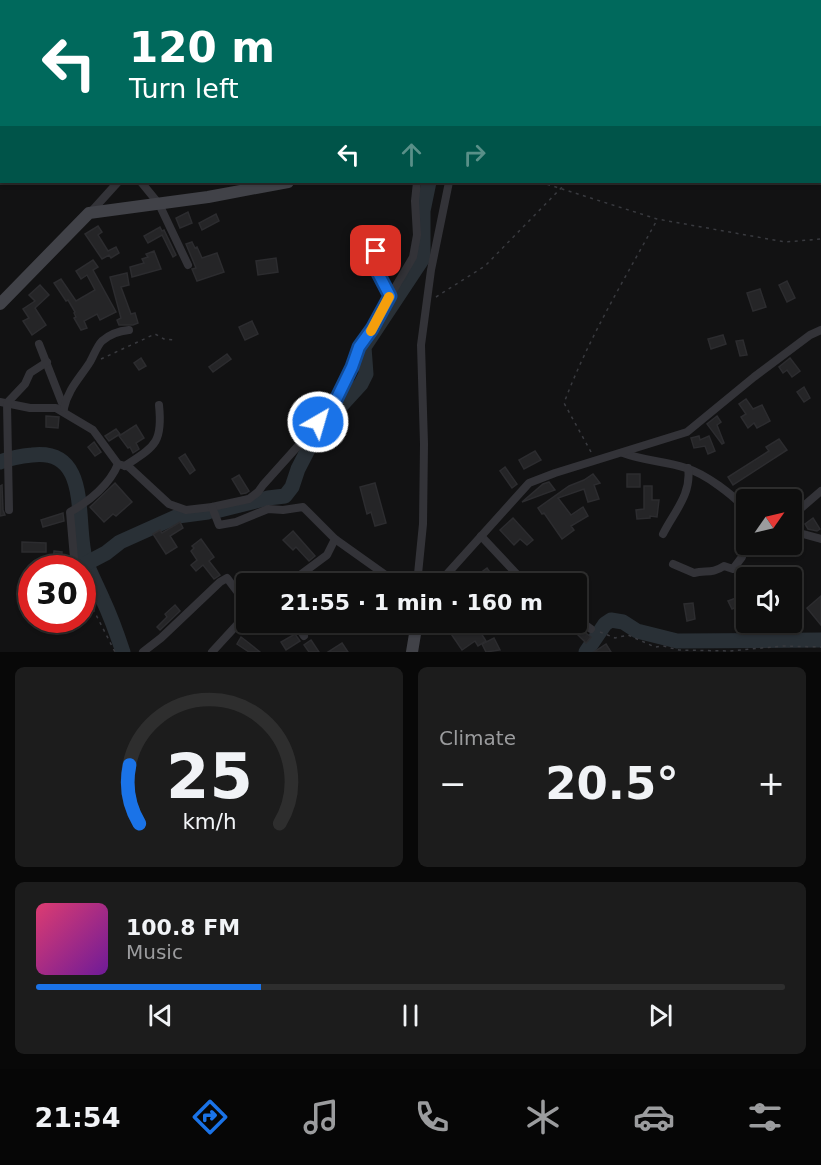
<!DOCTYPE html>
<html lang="en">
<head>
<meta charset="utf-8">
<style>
	body { margin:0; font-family:"DejaVu Sans",sans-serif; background:#1c1c1c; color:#f1f3f6; height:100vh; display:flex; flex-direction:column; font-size:22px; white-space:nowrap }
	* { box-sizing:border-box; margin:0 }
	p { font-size:20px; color:#9b9c9e }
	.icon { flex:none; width:33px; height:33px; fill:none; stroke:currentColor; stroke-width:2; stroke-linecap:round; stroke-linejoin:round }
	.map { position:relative; height:652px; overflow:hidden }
	.details { display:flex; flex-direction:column; gap:15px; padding:15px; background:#080808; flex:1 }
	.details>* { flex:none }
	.hud { position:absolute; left:0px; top:0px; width:822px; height:183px; box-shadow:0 2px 4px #0004,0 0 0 2px #2e2e2e; background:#00695c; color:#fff; overflow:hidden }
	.needle { width:39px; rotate:56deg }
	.fabs { position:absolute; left:736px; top:489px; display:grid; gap:12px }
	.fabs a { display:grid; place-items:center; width:66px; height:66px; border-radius:6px; background:#0e0e0e; box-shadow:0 2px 4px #0004,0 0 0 2px #2e2e2e; font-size:30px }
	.speed { position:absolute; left:18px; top:555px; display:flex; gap:12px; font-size:30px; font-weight:700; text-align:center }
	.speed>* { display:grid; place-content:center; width:78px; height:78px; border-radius:50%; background:#0e0e0e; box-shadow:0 2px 4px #0004,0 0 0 2px #2e2e2e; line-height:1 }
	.speed .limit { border:9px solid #d22; background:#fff; color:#111 }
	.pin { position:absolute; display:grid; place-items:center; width:51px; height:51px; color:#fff; margin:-26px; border-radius:12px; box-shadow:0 3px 9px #0006 }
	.me { position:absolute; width:66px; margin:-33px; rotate:38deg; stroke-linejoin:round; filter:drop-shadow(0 0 4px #0008) }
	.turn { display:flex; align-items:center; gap:21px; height:126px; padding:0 30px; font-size:27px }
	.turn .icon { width:78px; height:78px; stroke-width:2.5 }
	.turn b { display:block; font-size:42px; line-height:51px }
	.lanes { display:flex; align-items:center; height:57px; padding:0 30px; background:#0003; justify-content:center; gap:30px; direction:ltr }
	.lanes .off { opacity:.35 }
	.big { font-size:45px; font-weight:700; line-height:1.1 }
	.details .tile { flex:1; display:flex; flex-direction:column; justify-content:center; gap:9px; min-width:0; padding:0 21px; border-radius:9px; background:#1c1c1c }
	.details .dial { align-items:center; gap:0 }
	.dial svg { height:156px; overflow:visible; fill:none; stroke:#2e2e2e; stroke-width:7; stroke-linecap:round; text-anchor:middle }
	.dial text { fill:#f1f3f6; stroke:none }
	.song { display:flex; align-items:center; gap:18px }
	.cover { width:72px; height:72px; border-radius:9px; background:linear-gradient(135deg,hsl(340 70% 55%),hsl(280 70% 35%)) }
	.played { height:6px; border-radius:3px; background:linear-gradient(90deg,#1a73e8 30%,#2e2e2e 30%) }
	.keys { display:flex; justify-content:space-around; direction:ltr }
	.heat { display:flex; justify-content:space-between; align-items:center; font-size:33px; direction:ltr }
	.details .tiles { flex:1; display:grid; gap:15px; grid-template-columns:1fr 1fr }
	.tile:last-child { grid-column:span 2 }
	.trip { position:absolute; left:236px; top:573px; width:351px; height:60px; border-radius:6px; background:#0e0e0e; box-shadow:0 2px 4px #0004,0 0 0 2px #2e2e2e; font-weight:700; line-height:60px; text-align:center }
	.tab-bar { display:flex; height:96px; justify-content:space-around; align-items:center; background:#060606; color:#9b9c9e }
	.tab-bar .icon { width:42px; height:42px }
	.tab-bar .on { color:#1a73e8 }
	.tab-bar b { font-size:27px; color:#f1f3f6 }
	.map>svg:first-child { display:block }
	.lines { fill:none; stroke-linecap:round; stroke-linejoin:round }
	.river { stroke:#293036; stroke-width:15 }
	.building { fill:#252527; stroke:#2c2c2f; stroke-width:1.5 }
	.path { stroke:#393a3f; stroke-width:1.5; stroke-dasharray:3 4.5; stroke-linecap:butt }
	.lane { stroke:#333338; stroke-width:4.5 }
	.street { stroke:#333338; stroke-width:8 }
	.secondary { stroke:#414248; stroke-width:12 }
	.route-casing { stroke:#114b97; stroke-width:15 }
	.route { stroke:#1a73e8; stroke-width:10 }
	.slow { stroke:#f59e0b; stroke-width:10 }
</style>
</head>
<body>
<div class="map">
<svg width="821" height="652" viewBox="0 0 821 652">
	<rect width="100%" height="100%" fill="#121213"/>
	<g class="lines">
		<!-- river -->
		<g class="river">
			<polyline points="462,2 462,0"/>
			<path d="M0 462C10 458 21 456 32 455 93 448 74 524 86 562 91 575 98 588 103 600 111 617 117 634 123 652"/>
			<polyline points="216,511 268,498 285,496 292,487 298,469 317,432 361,384 366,374 364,347 423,258 423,211 429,182"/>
			<polyline points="87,563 106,553 120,542 178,516 208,512"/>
			<polyline points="586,652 605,624 611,620 623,622 637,631 677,641 821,640"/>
		</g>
	</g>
	<!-- building -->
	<g class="building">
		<polygon points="188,212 192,223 180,228 176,218"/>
		<polygon points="216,214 219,221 202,230 199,223"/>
		<polygon points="98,226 102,232 98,235 108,251 116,247 119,253 111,258 109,255 102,259 85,234"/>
		<polygon points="160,227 162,231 164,230 176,255 173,257 162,235 148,243 144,236"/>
		<polygon points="192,242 195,248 197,247 202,258 217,253 224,272 197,281 192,269 196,268 186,244"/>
		<polygon points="154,251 161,269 132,277 130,267 144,263 142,259 148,257 146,254"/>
		<polygon points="276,258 278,272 258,275 256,261"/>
		<polygon points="93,260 98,267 93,270 116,312 100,320 97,314 84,321 87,328 81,330 74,318 76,317 74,313 75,312 68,300 66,301 54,283 61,279 76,301 95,290 87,275 81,279 76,271"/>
		<polygon points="127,273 129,285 121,287 131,314 135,313 138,323 133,325 119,325 117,320 121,318 110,277"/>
		<polygon points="787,281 795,298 787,302 779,285"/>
		<polygon points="40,285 49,295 35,308 46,325 32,335 23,321 29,318 23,309 35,301 29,295"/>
		<polygon points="760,289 766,307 753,311 747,293"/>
		<polygon points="252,321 258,334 245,340 239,327"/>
		<polygon points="723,335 726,344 711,349 708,339"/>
		<polygon points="743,340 747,355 740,356 736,341"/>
		<polygon points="227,354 231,359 213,372 209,367"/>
		<polygon points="141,358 146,366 139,370 134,363"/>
		<polygon points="790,358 800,371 792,377 787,370 783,373 779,367"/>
		<polygon points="804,387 810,398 804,402 797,392"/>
		<polygon points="746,399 753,409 762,405 770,421 757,428 754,423 748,428 741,417 746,414 739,404"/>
		<polygon points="46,416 59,417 58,428 46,427"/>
		<polygon points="717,416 721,422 717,425 724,443 722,444 707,424"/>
		<polygon points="136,425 144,438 136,443 139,449 133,453 130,447 128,448 119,436"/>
		<polygon points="116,429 120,434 109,441 105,436"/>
		<polygon points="699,436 700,440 709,436 715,451 708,454 705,446 694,448 691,438"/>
		<polygon points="779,439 787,450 733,485 728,477 769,451 766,447"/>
		<polygon points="94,442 101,452 95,456 88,447"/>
		<polygon points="535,451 541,460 524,469 519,460"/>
		<polygon points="185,454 195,470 190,474 179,458"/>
		<polygon points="505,467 517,484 512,488 500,471"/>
		<polygon points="593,474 600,483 594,485 599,499 588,502 584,489 558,498 571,515 583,507 588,516 571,526 574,530 562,539 544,513 542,514 538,508 569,486 584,480"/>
		<rect x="627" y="474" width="13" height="13"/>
		<polygon points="239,475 249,491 246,493 241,494 232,479"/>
		<polygon points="549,482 555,490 522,502 543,484"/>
		<polygon points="115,483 132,502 116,516 113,514 104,522 90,507"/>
		<polygon points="375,483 386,523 375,526 371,512 367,514 360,487"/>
		<polygon points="2,485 3,510 5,515 0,516 0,486"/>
		<polygon points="644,486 652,486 652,500 659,500 657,517 650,516 650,518 637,519 636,510 644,509"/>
		<polygon points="63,513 64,521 43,527 41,520"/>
		<polygon points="513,518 533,540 527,545 520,539 514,545 500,530"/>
		<polygon points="813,518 820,529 817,531 808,529 805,524"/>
		<polygon points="180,522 183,528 170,536 177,547 166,554 153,534 160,530 162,533"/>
		<polygon points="293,531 315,556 309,561 296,547 293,550 283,540"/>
		<polygon points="201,539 214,557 209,561 220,575 214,579 203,565 196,571 191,565 197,560 191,551 194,548 192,546"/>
		<polygon points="22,542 46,543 46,552 22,552"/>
		<polygon points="54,551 62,552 61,564 53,563"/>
		<polygon points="487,568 498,584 465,584"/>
		<polygon points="821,596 821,625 807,608"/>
		<polygon points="736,598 739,606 732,609 728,601"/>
		<polygon points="693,603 695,619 687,621 684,604"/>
		<polygon points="175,605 180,611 160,630 157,627 167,617 165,614"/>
		<polygon points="255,622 264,622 269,629 262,634"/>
		<polygon points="443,622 474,622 486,641 478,646 475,641 462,650"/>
		<polygon points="578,627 591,637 586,643 574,631"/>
		<polygon points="295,634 300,641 286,650 281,642"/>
		<polygon points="241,637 245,640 260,652 249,652 237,644"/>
		<polygon points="494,638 500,650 486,652 482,644"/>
		<polygon points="311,640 319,652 309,652 304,645"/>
		<polygon points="342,643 348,652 328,652"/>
		<polygon points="606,644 611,652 594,652"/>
	</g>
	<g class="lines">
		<!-- path -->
		<g class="path">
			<polyline points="28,0 29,2"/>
			<polyline points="107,2 108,0"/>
			<polyline points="148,2 148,0"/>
			<polyline points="0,78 2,79"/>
			<polyline points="0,89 2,90"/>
			<polyline points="540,182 657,219 785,242 821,239"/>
			<polyline points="436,297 485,266 567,182"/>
			<polyline points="101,359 155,334 164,339 174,340"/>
			<path d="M591 452 564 403C588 339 624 280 657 220"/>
			<polyline points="82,581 91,605 115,652"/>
			<polyline points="600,632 615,638 628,635 655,647 663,646 679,650 730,651 783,646 821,647"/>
		</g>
		<!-- lane -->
		<polyline class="lane" points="376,251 378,273 390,296"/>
		<!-- street -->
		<g class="street">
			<polyline points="285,2 286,0"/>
			<polyline points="451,2 451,0"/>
			<polyline points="469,2 469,0"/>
			<polyline points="141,182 159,204 188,265"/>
			<polyline points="90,213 118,182"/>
			<polyline points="39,344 64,408"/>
			<polyline points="0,402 30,408 56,408 93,430 118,464 129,467 169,504 186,510 212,507 249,499 258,492 263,485 332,408 353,367 359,347 372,329 390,296 413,257 417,235 415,201 417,182"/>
			<path d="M64 408C68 389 80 378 90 362 94 355 97 346 102 341 110 334 118 331 129 330"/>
			<path d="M623 453C644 461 665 461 686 468 706 474 733 495 747 510"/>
			<path d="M125 466C155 446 163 443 159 405"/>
			<polyline points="212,507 219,525 236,522 268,509 283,510 303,507 335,539 387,576 393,584"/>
			<polyline points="9,510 7,403 25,384 30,373 47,362"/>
			<polyline points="792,516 821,491"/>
			<polyline points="792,531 821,539"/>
			<path d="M663 534C674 512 692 494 688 468"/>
			<polyline points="481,536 526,584"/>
			<path d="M74 558 70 512C90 501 110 484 118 464"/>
			<path d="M673 564 694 573C706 570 712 574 724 566L733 569 742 557 747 532"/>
			<polyline points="288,584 327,555 335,539"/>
			<polyline points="417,584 423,524 424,444 421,345 431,270 449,182"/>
			<polyline points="438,584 529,483 555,473 687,432 754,377 810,335 821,330"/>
			<polyline points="576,618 591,629"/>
			<polyline points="295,622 304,636"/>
			<polyline points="143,652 161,638 220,582 227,578 246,603"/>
			<polyline points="212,652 246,615"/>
		</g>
		<!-- secondary -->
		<g class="secondary">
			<polyline points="820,2 821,1"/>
			<polyline points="0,304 89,213 208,197 288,182"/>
			<polyline points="412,652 417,622"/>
		</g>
	</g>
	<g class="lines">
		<defs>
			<polyline id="route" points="318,422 332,408 352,367 359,347 372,329 390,296 378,273 376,251"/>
		</defs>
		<!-- route casing -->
		<use href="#route" class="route-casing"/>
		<!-- route -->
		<use href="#route" class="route"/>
		<!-- slow -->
		<polyline class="slow" points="371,331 389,297"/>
	</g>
</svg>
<div class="fabs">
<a><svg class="needle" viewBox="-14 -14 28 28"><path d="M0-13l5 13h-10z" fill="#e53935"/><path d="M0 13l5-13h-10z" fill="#9b9c9e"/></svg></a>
<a><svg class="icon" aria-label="sound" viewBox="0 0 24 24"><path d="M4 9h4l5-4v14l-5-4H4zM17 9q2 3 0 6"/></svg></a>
</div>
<div class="speed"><div class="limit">30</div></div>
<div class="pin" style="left:376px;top:251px;background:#d93025"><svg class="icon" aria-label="arrive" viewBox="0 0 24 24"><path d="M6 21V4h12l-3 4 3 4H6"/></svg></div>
<svg class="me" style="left:318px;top:422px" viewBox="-20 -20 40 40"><circle r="17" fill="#1a73e8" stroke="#fff" stroke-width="3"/><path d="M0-11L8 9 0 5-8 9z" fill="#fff"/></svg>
<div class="trip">21:55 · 1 min · 160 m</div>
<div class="hud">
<div class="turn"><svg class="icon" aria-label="left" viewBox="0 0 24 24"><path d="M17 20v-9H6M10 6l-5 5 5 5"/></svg><div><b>120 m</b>Turn left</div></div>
<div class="lanes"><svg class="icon" aria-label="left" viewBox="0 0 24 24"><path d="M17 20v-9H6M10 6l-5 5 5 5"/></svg><svg class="icon off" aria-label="ahead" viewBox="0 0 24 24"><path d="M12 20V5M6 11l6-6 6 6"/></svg><svg class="icon off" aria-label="right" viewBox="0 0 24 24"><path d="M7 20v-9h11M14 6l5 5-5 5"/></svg></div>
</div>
</div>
<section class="details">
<div class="tiles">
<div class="tile dial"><svg viewBox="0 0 100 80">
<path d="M14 69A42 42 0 1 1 86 69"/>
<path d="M14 69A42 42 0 0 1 9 39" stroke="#1a73e8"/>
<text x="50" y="56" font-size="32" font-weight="700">25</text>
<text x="50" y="72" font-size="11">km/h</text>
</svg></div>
<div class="tile"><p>Climate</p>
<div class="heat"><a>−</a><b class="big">20.5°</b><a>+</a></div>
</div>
<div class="tile">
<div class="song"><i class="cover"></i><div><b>100.8 FM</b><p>Music</p></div></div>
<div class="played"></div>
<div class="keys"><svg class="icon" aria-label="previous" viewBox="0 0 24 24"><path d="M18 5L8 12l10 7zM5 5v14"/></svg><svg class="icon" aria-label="pause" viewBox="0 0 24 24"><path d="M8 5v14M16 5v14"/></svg><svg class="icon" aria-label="next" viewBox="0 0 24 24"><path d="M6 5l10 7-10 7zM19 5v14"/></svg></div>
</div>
</div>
</section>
<nav class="tab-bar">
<b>21:54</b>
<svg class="icon on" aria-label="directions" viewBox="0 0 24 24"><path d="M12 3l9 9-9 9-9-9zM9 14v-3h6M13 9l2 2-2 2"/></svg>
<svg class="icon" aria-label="music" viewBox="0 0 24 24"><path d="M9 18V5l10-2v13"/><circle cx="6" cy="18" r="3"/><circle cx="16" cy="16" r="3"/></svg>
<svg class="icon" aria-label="phone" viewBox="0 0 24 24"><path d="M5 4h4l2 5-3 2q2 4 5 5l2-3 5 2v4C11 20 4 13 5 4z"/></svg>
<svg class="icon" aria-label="climate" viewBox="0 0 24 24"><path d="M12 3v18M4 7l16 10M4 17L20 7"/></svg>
<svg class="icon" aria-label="car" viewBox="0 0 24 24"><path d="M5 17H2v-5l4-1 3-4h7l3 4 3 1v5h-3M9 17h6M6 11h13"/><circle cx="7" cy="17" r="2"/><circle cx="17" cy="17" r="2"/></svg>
<svg class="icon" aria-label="filters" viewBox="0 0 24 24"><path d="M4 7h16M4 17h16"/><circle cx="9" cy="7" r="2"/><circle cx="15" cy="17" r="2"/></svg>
</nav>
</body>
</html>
